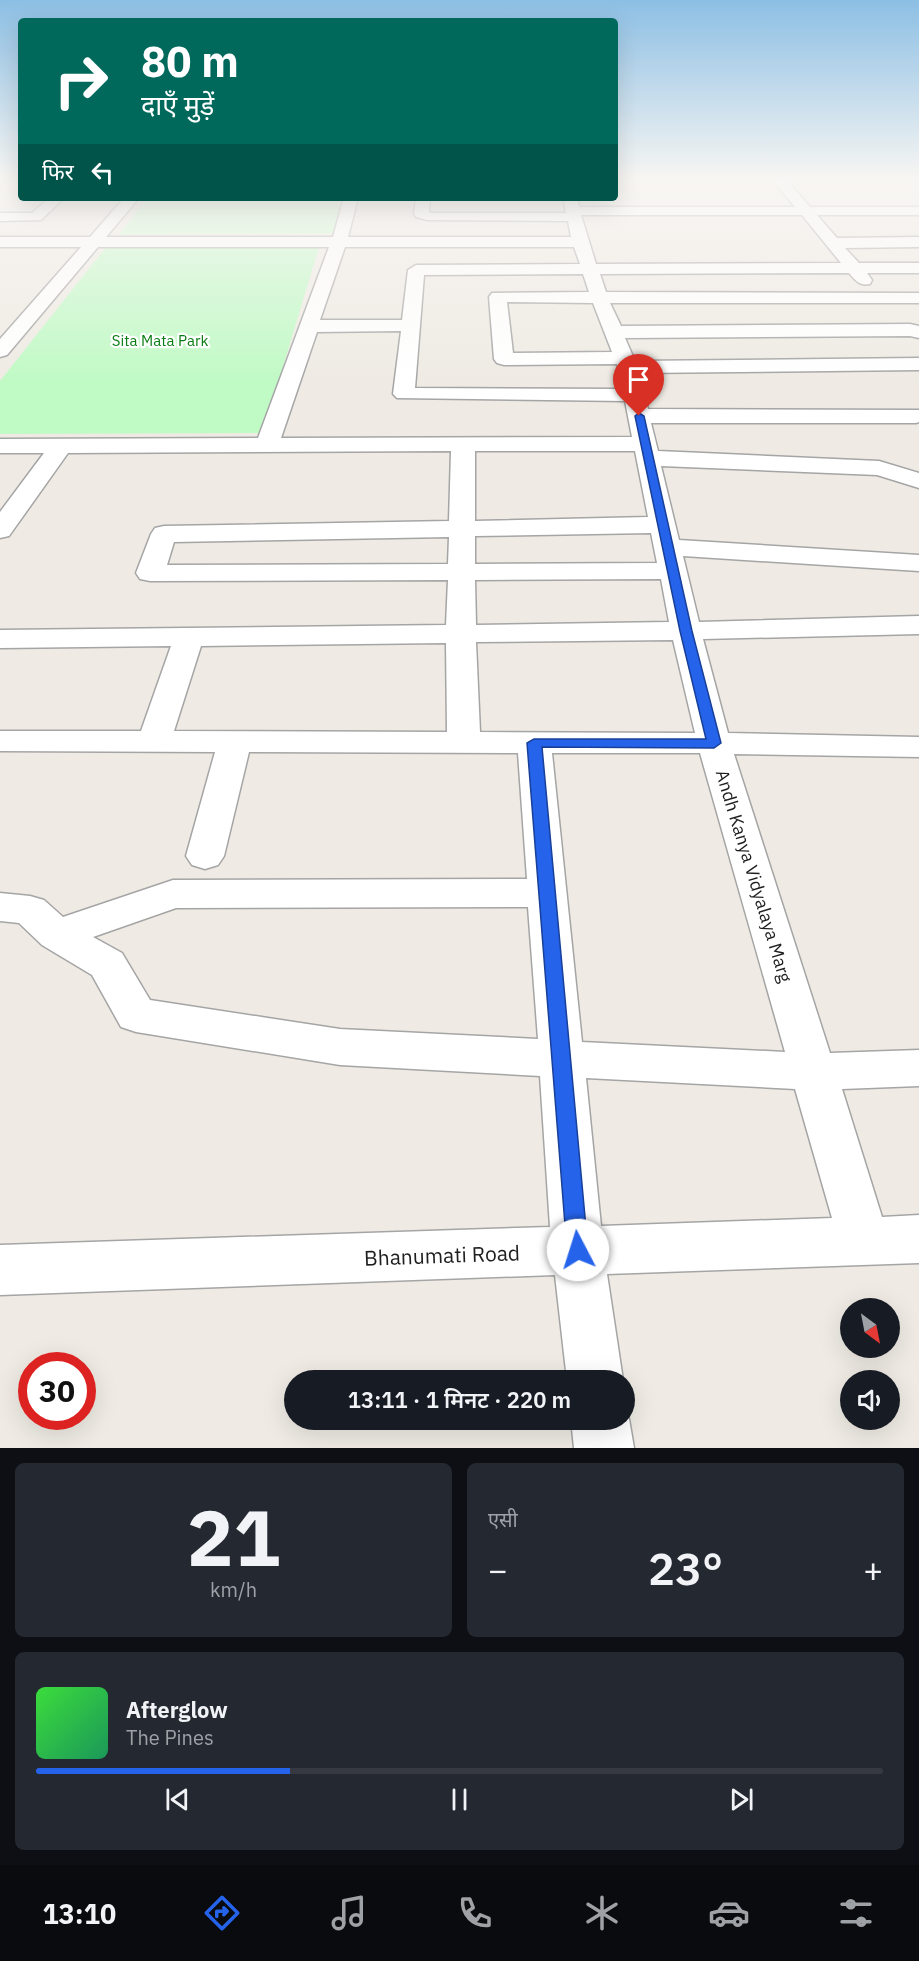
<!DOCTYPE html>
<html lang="hi">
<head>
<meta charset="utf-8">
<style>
	body { margin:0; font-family:"IBM Plex Sans","Noto Sans Devanagari",sans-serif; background:#242831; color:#f1f3f6; height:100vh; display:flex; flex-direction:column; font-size:22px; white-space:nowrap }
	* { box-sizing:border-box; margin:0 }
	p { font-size:20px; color:#9ea1a6 }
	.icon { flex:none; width:33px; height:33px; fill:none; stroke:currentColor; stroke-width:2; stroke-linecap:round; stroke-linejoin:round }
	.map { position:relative; height:1448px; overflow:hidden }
	.sheet { display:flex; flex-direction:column; gap:15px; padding:15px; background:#0d0f14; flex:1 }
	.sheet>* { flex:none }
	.hud { position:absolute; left:18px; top:18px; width:600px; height:183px; border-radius:6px; box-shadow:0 6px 24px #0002; background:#00695c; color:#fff; overflow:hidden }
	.needle { width:39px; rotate:148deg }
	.controls { position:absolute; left:840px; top:1298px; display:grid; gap:12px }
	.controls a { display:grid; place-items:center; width:60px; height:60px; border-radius:50%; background:#171b24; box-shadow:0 6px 24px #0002; font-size:30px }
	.speed { position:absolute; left:18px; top:1352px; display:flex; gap:12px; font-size:30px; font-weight:700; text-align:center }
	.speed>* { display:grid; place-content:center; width:78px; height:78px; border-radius:50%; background:#171b24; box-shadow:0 6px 24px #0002; line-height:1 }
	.speed .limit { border:9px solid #d22; background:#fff; color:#111 }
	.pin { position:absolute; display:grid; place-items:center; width:51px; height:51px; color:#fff; margin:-62px -26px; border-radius:50% 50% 50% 0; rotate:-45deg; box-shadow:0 0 6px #0007 }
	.pin .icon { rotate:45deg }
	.me { position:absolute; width:66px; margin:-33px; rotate:355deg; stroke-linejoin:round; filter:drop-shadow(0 0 4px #0008) }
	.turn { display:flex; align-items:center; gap:21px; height:126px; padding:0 24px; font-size:27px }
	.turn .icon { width:78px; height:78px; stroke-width:2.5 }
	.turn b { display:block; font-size:42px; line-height:51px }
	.then { display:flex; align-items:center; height:57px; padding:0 24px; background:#0003; gap:12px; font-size:22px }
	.big { font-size:45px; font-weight:600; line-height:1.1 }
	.sheet .widget { flex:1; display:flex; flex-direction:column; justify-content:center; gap:9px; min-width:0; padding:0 21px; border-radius:9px; background:#242831 }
	.sheet .dial { align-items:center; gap:0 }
	.dial b { font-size:78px; line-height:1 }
	.song { display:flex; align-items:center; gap:18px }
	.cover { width:72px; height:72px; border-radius:9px; background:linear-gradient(135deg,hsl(120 70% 55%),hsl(150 70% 35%)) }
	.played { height:6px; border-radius:3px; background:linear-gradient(90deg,#2563eb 30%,#363941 30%) }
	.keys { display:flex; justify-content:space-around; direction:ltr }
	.heat { display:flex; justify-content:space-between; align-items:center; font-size:33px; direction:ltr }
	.sheet .tiles { flex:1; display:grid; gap:15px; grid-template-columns:1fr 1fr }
	.widget:last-child { grid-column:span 2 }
	.trip { position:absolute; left:284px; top:1370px; width:351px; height:60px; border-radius:30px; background:#171b24; box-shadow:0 6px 24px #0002; font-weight:600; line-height:60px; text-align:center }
	.tabs { display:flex; height:96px; justify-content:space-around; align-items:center; background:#090b0e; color:#9ea1a6 }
	.tabs .icon { width:42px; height:42px }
	.tabs .on { color:#2563eb }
	.tabs b { font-size:27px; color:#f1f3f6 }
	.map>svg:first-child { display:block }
	.park { fill:#c0fac5 }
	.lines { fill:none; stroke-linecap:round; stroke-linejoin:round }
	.minor-casing { stroke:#a5a5a5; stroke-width:3 }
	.minor { fill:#fff; fill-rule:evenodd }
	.route { fill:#2563eb; stroke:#184099; stroke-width:1.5 }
	.labels { text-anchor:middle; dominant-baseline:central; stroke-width:4.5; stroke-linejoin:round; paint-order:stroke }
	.far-park-label { font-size:15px; fill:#0a7d14; stroke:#fff }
	.street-label { font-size:18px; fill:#1e1e1e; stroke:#fff }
	.near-street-label { font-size:21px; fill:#1e1e1e; stroke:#fff }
</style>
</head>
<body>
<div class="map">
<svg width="919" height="1448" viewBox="0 0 919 1448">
	<rect width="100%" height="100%" fill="#efebe4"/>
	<!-- park -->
	<g class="park">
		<polygon points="147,198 345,198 336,233 120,234"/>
		<polygon points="106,247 319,247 263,433 0,434 0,381"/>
	</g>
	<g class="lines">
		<defs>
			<g id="minor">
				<path d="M771 178H785L810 207H919V215H817L837 238 919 237V247L845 248 859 263H919V273H867L872 280 870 284C859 286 856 281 849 273L600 274 606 292 919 293V303H610L621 326 910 324 919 326V338L910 336 625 338 635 361 919 358V370L639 373 648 409 919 410V422L916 423H651L658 451 879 461 919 473V488L877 475 661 466 679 540 919 555V571L683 556 699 622 919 616V634L703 639 728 733 919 737V757L734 754 830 1053 919 1050V1086L842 1089 882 1217 919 1215V1263L607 1274 623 1380H567L555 1275 0 1295V1245L550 1227 540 1076 340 1065 136 1032 121 1027 92 975 42 945 19 923 0 921V893L30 896 44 900 63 917 173 880 527 879 518 753 249 752 224 856 218 865 205 869 192 865 186 856 215 752 0 751V731H141L171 646 0 648V630L446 625 448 580 150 581 140 579 136 573 151 534 155 528 164 526 449 521 451 451 68 453 9 536 0 538V512L44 453H0V439L258 438 329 247H98L7 355 0 357V339L81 247H0V237H90L124 198H139L106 237H333L344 198H358L348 237H571L568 221 427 220 416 217 414 214 416 198H430L429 212 432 213H566L563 198H577L579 207H795ZM581 215H802L841 263 596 264ZM345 247H574L580 264 416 265 408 270 402 320H320ZM583 274 589 292 492 293 489 297 494 359 497 363 504 365 617 364 622 389 415 388 424 275ZM507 302 593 303 612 352 513 353ZM401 331 393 394 397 398 625 401 632 437 281 438 317 332ZM475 451H635L648 517 475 521ZM651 533 657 563 475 564V536ZM449 537 448 564 167 565 174 542ZM661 579 669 622 476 625 475 580ZM673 640 695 733 480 732 476 642ZM446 643 447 732 174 731 201 646ZM552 753H700L785 1052 582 1042ZM528 907 538 1039 340 1029 150 1000 122 953 93 937 176 908ZM586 1078 795 1089 832 1218 601 1226Z"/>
				<polygon points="49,198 64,198 41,220 0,221 0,213 32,213"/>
				<polygon points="624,1407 629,1419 634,1448 574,1448 571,1419 624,1419"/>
			</g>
		</defs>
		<!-- minor casing -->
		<use href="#minor" class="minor-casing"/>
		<!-- minor -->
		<use href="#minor" class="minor"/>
	</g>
	<!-- sky -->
	<linearGradient id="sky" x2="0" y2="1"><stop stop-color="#8cbfe4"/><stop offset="0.47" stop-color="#f8f6f3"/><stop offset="1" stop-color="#f8f6f3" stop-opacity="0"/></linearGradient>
	<rect width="919" height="381" fill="url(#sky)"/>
	<!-- route -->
	<polygon class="route" points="639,413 644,416 692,631 721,743 714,748 542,747 588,1250 585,1257 578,1260 570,1257 567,1250 527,743 534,739 706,739 680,631 635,416"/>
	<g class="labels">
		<!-- far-park labels -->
		<g class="far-park-label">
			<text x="160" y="340">Sita Mata Park</text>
		</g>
		<!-- street labels -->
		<g class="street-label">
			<text transform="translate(754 876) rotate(73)">Andh Kanya Vidyalaya Marg</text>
		</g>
		<!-- near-street labels -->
		<g class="near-street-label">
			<text transform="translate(442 1255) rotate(-2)">Bhanumati Road</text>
		</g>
	</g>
</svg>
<div class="controls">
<a><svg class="needle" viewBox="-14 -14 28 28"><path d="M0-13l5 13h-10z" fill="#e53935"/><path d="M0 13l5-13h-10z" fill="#9ea1a6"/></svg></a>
<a><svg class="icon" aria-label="sound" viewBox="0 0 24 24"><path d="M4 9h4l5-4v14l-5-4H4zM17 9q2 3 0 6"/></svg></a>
</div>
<div class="speed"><div class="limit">30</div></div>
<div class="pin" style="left:639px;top:416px;background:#d93025"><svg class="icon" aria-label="arrive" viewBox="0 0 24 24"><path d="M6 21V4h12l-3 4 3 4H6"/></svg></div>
<svg class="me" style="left:578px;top:1250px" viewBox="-20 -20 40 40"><circle r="19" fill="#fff"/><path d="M0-13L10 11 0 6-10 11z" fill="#2563eb"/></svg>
<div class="trip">13:11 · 1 मिनट · 220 m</div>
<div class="hud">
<div class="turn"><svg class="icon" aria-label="right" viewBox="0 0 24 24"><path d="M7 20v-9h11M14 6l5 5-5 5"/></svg><div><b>80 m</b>दाएँ मुड़ें</div></div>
<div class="then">फिर<svg class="icon" aria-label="left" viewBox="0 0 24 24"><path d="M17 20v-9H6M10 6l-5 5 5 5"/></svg></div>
</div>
</div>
<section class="sheet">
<div class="tiles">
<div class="widget dial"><b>21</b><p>km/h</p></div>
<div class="widget"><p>एसी</p>
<div class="heat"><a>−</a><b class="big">23°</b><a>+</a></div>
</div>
<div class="widget">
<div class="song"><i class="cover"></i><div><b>Afterglow</b><p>The Pines</p></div></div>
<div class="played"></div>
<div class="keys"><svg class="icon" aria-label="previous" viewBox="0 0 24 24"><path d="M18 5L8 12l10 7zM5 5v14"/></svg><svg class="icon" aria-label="pause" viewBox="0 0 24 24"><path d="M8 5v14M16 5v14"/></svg><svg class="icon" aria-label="next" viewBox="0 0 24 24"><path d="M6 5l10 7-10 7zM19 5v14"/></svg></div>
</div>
</div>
</section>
<nav class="tabs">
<b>13:10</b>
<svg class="icon on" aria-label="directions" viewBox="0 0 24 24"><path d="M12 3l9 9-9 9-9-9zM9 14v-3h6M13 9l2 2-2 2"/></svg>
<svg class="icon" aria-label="music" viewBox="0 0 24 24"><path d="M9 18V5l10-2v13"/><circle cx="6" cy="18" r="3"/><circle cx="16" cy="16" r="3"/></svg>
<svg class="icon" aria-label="phone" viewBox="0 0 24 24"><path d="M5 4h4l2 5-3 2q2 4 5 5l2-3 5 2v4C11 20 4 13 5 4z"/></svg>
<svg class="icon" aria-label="climate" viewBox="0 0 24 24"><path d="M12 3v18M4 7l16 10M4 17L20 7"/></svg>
<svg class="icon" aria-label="car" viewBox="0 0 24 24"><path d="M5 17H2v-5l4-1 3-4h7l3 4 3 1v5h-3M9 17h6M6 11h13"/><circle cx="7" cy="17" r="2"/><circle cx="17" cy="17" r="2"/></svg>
<svg class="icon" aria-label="filters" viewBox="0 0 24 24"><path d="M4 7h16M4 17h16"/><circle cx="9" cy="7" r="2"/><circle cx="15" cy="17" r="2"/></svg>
</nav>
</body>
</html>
